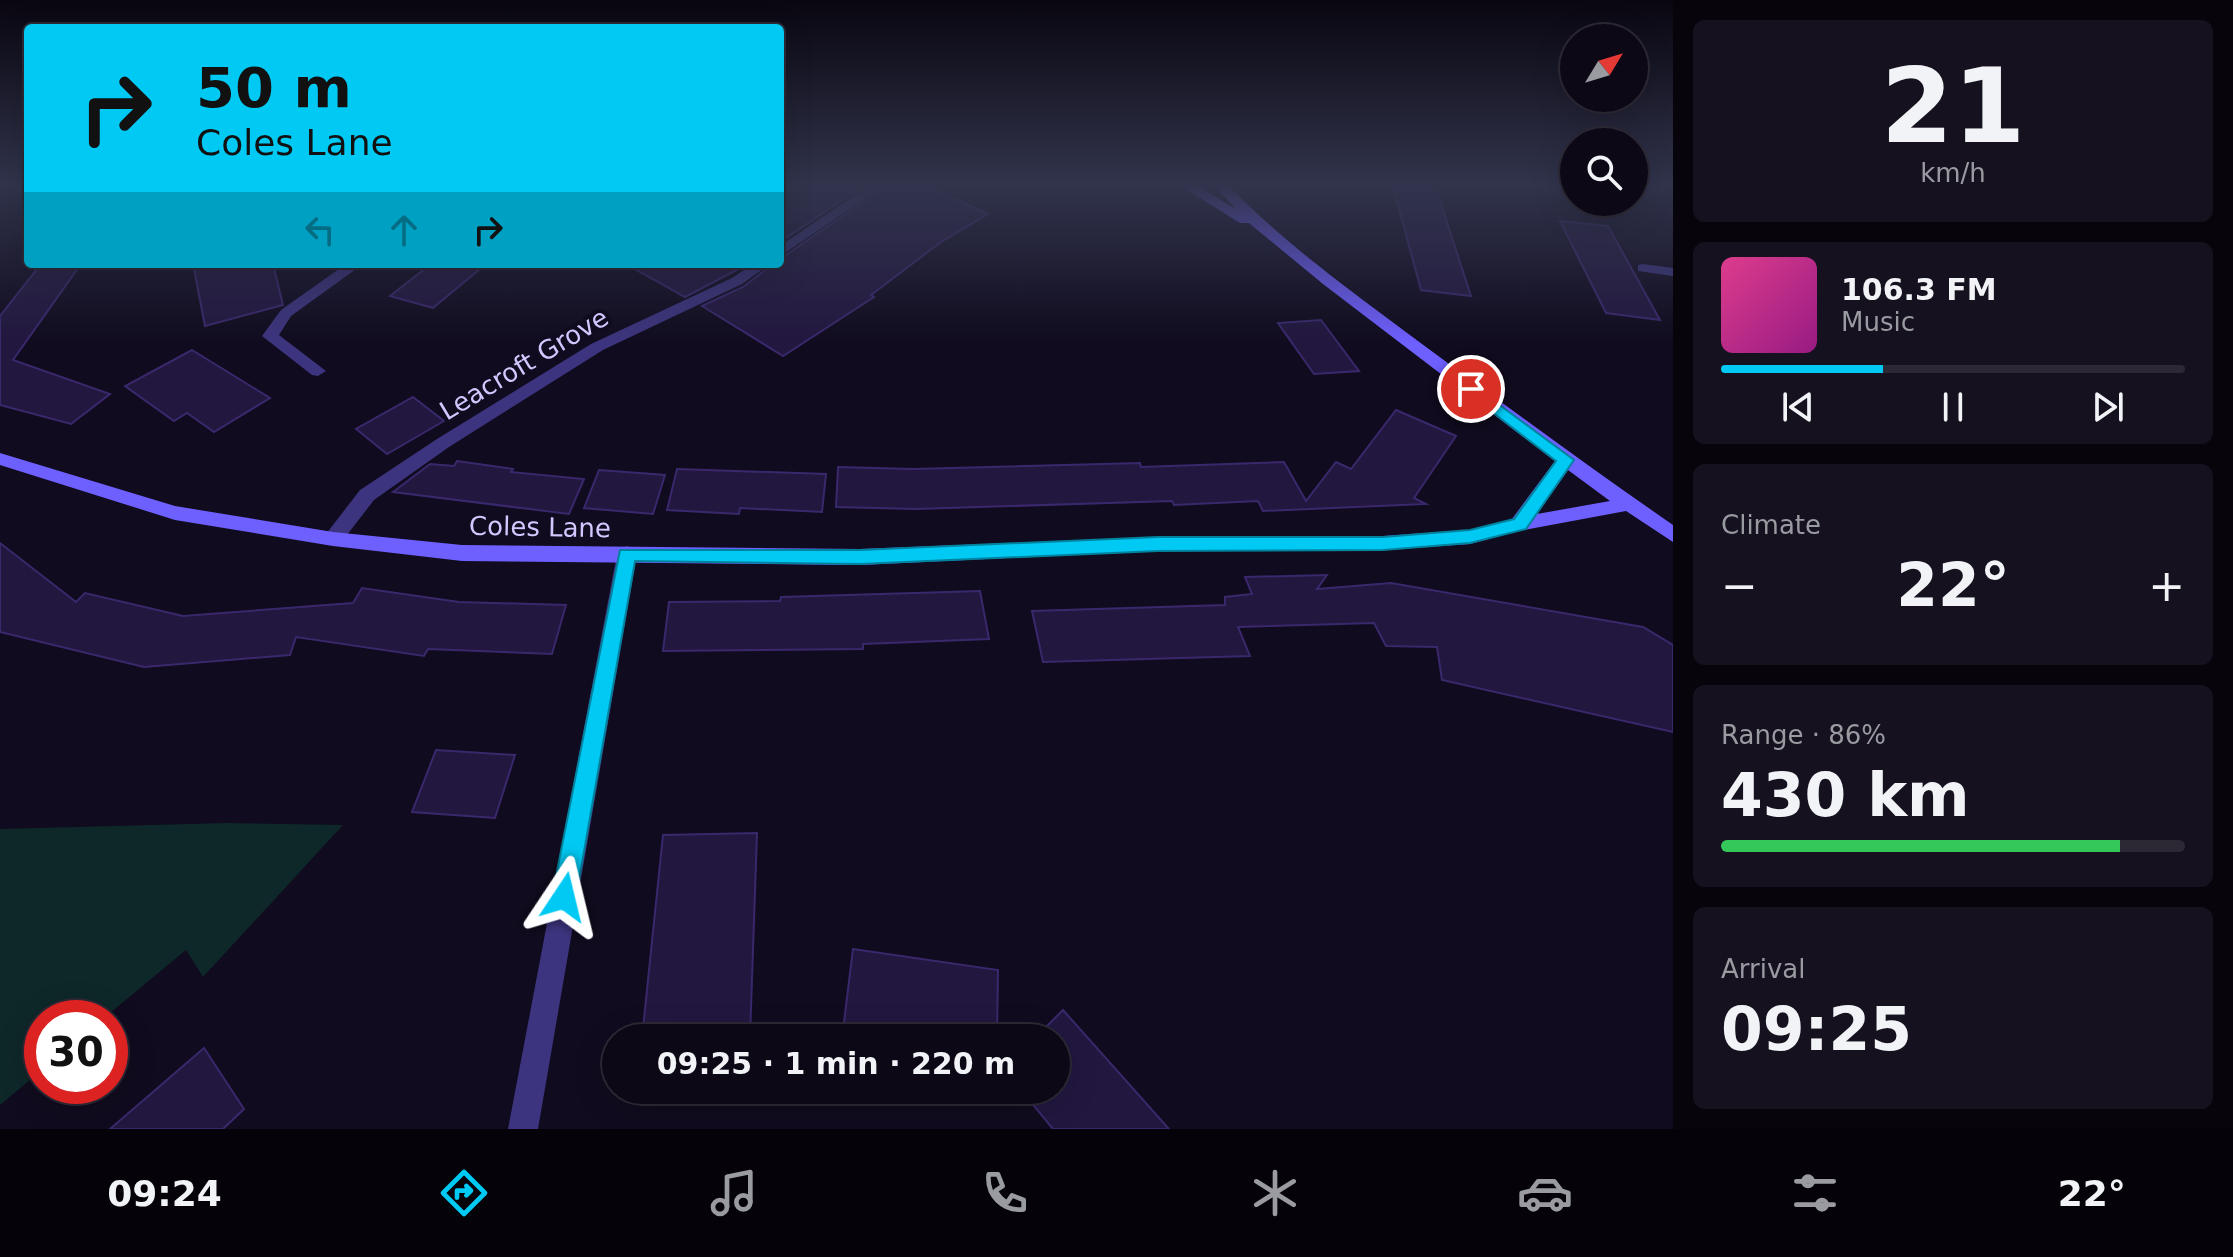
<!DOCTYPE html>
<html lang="en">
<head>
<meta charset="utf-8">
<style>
	body { margin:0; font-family:"DejaVu Sans",sans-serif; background:#15111f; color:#f1f3f6; height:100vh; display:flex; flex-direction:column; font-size:30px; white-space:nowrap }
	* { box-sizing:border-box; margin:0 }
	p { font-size:26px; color:#9a9aa1 }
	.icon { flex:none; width:44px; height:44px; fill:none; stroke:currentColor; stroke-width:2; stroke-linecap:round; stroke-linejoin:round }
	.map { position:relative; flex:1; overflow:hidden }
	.panel { display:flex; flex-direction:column; gap:20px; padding:20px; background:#07040c; width:560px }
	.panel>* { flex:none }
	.banner { position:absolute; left:24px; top:24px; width:760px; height:244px; border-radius:8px; box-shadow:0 8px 32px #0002,0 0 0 2px #2c2935; background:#00c9f3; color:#111; overflow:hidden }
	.needle { width:52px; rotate:52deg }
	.tools { position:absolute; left:1560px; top:24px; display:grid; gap:16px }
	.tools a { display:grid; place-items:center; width:88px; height:88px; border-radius:50%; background:#0c0816; box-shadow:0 8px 32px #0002,0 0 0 2px #2c2935; font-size:40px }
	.speed { position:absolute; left:24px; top:1000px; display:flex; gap:16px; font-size:40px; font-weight:700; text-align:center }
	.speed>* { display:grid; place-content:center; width:104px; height:104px; border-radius:50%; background:#0c0816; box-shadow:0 8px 32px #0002,0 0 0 2px #2c2935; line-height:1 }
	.speed .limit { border:12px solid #d22; background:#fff; color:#111 }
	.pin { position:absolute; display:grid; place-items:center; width:68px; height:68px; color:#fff; margin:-34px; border:4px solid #fff; border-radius:50%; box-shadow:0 2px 8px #0007 }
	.me { position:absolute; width:88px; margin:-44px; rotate:10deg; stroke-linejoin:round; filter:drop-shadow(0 0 6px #0008) }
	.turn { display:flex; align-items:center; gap:28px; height:168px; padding:0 40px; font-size:36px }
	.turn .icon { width:104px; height:104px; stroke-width:2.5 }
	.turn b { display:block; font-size:56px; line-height:68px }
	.lanes { display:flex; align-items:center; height:76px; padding:0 40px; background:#0003; justify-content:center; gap:40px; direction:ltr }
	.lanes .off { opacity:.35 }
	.big { font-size:60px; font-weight:700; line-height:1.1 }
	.panel .card { flex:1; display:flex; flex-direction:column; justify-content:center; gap:12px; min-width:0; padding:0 28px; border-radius:12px; background:#15111f }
	.panel .dial { align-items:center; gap:0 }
	.dial b { font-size:104px; line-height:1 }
	.song { display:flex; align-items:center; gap:24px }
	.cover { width:96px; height:96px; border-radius:12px; background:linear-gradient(135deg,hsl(330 70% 55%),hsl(310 70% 35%)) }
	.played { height:8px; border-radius:4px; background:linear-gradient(90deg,#00c9f3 35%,#2c2935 35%) }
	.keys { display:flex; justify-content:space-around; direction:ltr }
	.heat { display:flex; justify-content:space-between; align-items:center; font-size:44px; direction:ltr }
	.charge { height:12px; border-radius:6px; background:linear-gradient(90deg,#34c759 86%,#2c2935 0) }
	.trip { position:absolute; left:602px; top:1024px; width:468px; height:80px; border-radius:40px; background:#0c0816; box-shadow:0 8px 32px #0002,0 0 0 2px #2c2935; font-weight:700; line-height:80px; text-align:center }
	.dock { display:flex; height:128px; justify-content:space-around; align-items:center; background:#050309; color:#9a9aa1 }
	.dock .icon { width:56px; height:56px }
	.dock .current { color:#00c9f3 }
	.dock b { font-size:36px; color:#f1f3f6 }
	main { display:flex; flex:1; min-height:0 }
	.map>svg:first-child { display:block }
	.green { fill:#0e2728 }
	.building { fill:#22173f; stroke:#3a286c; stroke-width:2 }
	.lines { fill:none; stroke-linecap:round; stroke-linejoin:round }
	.street { fill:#3c347e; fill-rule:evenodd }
	.secondary { fill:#6e5fff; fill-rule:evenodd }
	.route { fill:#00c9f3; stroke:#00839e; stroke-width:2 }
	.labels { text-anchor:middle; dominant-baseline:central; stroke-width:8; stroke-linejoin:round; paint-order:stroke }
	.street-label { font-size:26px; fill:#d2c8ff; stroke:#100b1e }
</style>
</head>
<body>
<main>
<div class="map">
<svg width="1673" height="1129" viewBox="0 0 1673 1129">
	<rect width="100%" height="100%" fill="#100b1e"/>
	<!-- green -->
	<polygon class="green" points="227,823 343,825 203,977 186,950 104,1018 42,1018 42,1070 0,1105 0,829"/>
	<!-- building -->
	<g class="building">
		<polygon points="780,186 863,186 780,242"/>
		<polygon points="887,186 928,186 988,214 941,242 871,295 874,297 783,356 702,306 743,287 773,264 780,264 780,259"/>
		<polygon points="1393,186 1435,186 1471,296 1421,290"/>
		<polygon points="1560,221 1608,226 1660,320 1606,313"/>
		<polygon points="41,264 81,264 13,360 110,394 71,424 0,405 0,316"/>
		<polygon points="193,264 273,264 283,305 205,326"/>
		<polygon points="431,264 486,264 433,308 390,296"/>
		<polygon points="626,264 748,264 685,297"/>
		<polygon points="1321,320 1359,371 1314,374 1278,323"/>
		<polygon points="192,350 270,398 214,432 187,413 174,421 125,386"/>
		<polygon points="413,397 444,421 387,454 356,429"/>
		<polygon points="1396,410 1456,436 1414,498 1426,504 1263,511 1258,501 1174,505 1172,501 916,509 836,507 838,467 913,469 1140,463 1141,467 1284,462 1306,501 1336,462 1351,469"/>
		<polygon points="457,461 513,469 511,472 584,479 569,514 393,492 430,464 454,466"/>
		<polygon points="677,469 826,474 822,512 740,508 739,514 667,510"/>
		<polygon points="599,470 665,475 653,514 584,508"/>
		<polygon points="0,543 76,602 85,593 183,616 353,603 362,588 459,602 566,605 552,654 428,649 424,656 296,637 290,655 144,667 0,632"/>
		<polygon points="1327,575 1317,589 1391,583 1643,627 1673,645 1673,732 1442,680 1437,647 1386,646 1374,623 1238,627 1250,656 1043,662 1032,611 1225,605 1225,597 1252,594 1245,577"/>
		<polygon points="980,591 989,639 863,644 863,649 663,651 669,602 780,601 781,597"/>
		<polygon points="436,750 515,755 495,818 412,812"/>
		<polygon points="757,833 750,1038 642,1038 663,835"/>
		<polygon points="853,949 998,970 997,1038 842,1038"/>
		<polygon points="1063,1010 1169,1129 1053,1129 1021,1090 1056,1090 1056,1038 1035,1038"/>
		<polygon points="204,1048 244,1109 223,1129 110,1129"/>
	</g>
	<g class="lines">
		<!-- street -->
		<g class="street">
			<polygon points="869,186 884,186 780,256 780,246"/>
			<polygon points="346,264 363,264 291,316 279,335 326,371 318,376 312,375 262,336 281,310"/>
			<polygon points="753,264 770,264 742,284 603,350 449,447 374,500 340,544 326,544 323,539 326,534 360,490 437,439 591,344 732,278"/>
			<polygon points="1643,264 1673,268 1673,276 1638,271 1638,265"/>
			<polygon points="627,546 634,549 637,554 538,1129 508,1129 617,554 620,549"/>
		</g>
		<!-- secondary -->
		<path class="secondary" d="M1181 186H1197L1236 209 1215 186H1229C1287 246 1355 294 1422 344 1505 405 1588 466 1673 525V542L1626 511 1519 531 1470 544 1383 550 1158 551 860 565 462 561 333 546 175 520 0 465V453L175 506 333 532 462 545 860 549 1158 537 1383 536 1470 530 1512 519 1555 461 1323 284 1249 223H1240ZM1568 470 1610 501 1537 514Z"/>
	</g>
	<!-- sky -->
	<linearGradient id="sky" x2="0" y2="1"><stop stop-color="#090610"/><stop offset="0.54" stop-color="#31344c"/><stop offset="1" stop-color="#31344c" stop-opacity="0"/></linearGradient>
	<rect width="1673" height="344" fill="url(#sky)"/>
	<!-- route -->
	<polygon class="route" points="1471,384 1574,460 1526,529 1470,543 1383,550 1158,551 860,564 635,561 576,897 572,906 564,909 555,906 552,897 620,550 860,550 1158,537 1383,537 1470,530 1514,519 1556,461 1466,392 1463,389"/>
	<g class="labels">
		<!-- street labels -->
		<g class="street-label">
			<text transform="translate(524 364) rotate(-31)">Leacroft Grove</text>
			<text transform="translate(540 527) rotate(1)">Coles Lane</text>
		</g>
	</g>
</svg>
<div class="tools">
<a><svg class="needle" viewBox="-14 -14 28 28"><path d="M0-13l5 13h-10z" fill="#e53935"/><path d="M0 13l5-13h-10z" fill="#9a9aa1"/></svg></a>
<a><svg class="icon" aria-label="search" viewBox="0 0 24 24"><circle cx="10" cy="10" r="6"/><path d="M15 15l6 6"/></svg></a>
</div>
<div class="speed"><div class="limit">30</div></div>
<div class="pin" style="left:1471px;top:389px;background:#d93025"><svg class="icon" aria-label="arrive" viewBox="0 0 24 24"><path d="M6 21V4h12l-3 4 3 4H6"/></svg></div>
<svg class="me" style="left:564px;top:897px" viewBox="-20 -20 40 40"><path d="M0-17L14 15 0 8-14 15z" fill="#00c9f3" stroke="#fff" stroke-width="4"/></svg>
<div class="trip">09:25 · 1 min · 220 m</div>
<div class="banner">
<div class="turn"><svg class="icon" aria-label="right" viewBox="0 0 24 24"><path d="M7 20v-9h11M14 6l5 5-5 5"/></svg><div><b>50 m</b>Coles Lane</div></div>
<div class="lanes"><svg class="icon off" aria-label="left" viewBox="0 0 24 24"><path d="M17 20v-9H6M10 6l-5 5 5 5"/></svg><svg class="icon off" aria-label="ahead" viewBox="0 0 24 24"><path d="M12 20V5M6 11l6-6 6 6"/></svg><svg class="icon" aria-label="right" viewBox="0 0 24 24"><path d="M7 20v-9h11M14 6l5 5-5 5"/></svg></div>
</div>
</div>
<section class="panel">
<div class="card dial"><b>21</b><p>km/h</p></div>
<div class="card">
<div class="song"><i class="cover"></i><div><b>106.3 FM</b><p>Music</p></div></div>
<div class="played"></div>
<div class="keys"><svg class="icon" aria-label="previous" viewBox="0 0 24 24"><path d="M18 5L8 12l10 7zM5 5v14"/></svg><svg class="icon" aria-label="pause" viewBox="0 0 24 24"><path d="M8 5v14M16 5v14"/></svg><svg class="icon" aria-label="next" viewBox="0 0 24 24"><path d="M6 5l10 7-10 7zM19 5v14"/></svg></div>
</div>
<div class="card"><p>Climate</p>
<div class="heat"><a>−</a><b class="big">22°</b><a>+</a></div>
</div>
<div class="card"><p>Range · 86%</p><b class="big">430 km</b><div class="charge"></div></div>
<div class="card"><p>Arrival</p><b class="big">09:25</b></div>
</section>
</main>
<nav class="dock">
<b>09:24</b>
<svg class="icon current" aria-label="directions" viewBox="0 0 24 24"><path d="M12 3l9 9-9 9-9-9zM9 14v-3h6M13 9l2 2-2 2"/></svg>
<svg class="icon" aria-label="music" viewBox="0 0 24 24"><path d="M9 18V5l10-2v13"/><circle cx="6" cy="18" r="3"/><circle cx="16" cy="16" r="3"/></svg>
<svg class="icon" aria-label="phone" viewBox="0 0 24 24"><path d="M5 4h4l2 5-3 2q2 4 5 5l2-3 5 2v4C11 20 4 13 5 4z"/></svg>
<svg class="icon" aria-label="climate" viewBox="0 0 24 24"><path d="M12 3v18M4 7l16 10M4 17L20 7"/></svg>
<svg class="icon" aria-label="car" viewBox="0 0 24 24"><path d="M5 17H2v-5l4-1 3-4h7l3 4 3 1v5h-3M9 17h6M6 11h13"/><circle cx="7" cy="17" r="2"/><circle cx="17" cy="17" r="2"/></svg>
<svg class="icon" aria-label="filters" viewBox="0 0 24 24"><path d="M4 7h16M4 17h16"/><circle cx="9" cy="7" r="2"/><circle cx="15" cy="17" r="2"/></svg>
<b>22°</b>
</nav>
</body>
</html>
